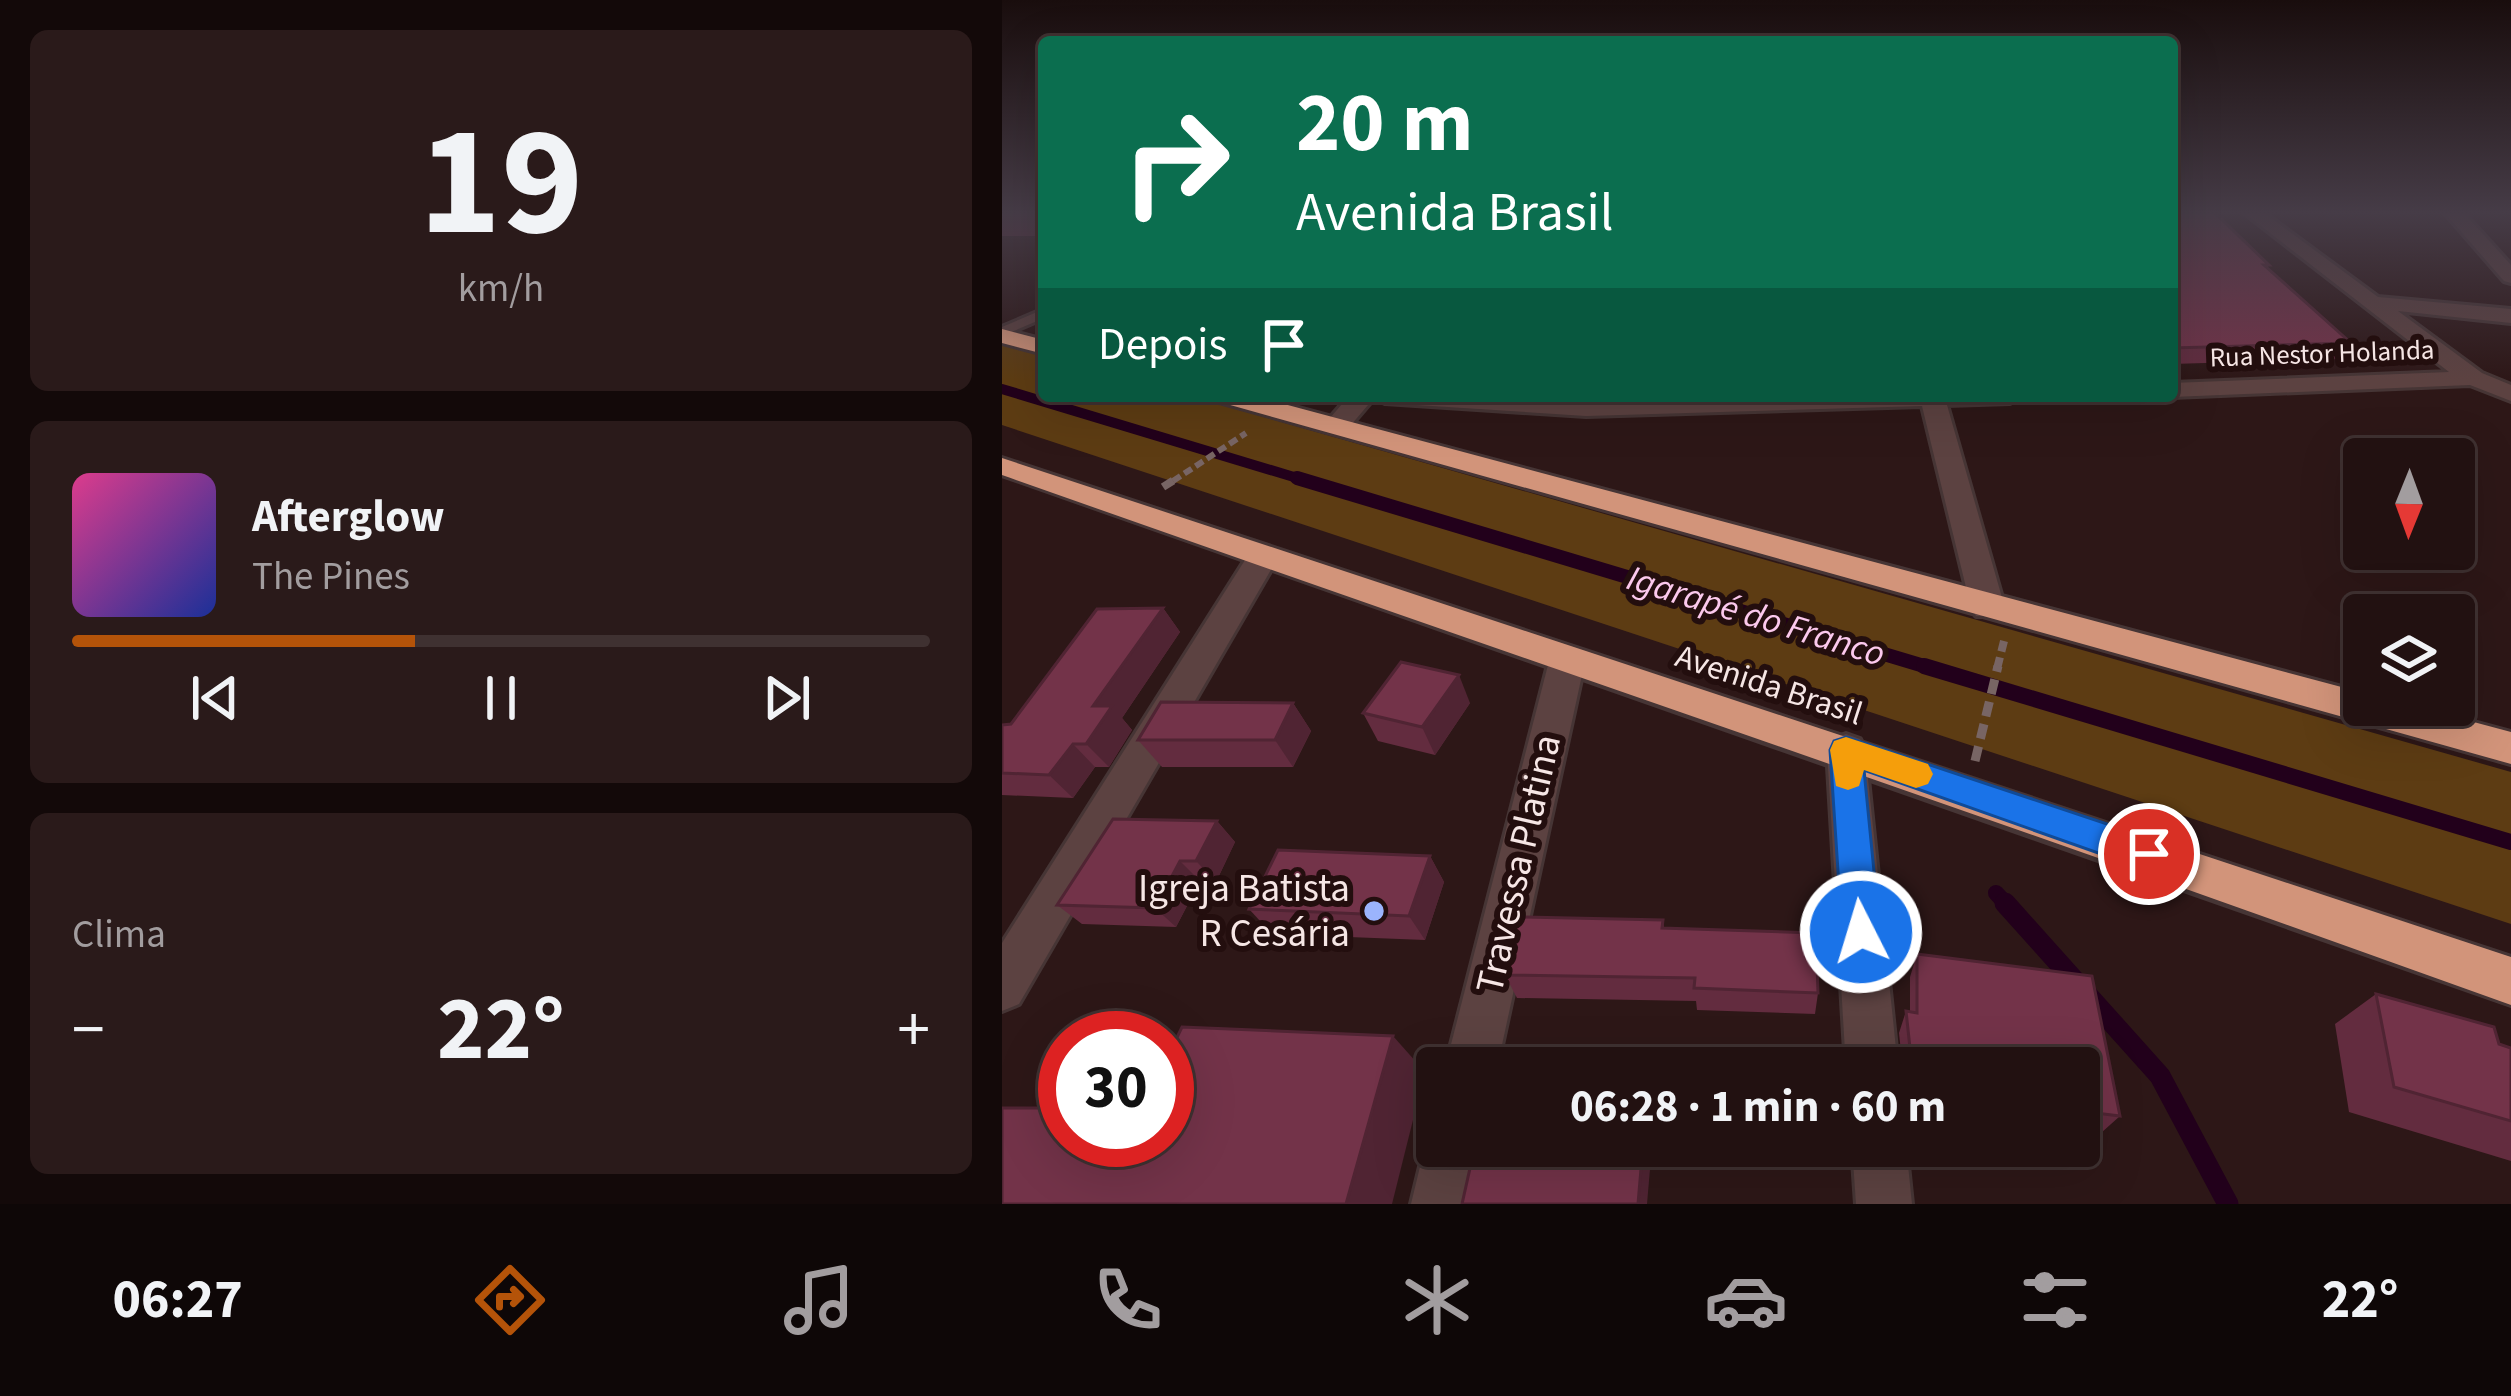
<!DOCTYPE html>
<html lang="pt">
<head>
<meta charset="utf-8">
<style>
	body { margin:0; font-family:"Source Sans 3",sans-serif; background:#2a1a1a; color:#f1f3f6; height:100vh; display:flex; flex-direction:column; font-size:45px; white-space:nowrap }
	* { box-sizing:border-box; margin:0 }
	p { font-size:39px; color:#a29d9f }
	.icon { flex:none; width:66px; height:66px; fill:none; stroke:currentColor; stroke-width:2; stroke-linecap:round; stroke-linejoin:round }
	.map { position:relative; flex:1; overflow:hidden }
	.details { display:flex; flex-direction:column; gap:30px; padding:30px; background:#130909; width:1002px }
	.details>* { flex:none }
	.guide { position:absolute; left:36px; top:36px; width:1140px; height:366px; border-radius:12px; box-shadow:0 12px 48px #0002,0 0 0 3px #3f3131; background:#0b6e4f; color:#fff; overflow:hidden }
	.needle { width:78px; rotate:181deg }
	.fabs { position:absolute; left:1341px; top:438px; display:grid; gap:24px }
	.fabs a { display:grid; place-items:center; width:132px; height:132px; border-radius:12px; background:#211; box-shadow:0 12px 48px #0002,0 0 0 3px #3f3131; font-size:60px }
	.speed { position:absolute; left:36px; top:1011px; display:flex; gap:24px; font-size:60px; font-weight:700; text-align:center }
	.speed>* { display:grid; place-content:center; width:156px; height:156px; border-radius:50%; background:#211; box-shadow:0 12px 48px #0002,0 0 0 3px #3f3131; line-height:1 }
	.speed .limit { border:18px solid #d22; background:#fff; color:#111 }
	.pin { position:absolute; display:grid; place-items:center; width:102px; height:102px; color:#fff; margin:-51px; border:6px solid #fff; border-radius:50%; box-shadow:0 3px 12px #0007 }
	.me { position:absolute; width:132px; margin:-66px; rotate:355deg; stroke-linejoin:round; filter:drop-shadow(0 0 9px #0008) }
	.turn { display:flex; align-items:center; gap:42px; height:252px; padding:0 60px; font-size:54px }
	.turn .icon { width:156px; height:156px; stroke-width:2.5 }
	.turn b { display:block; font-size:84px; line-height:102px }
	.then { display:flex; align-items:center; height:114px; padding:0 60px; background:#0003; gap:24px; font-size:45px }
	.big { font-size:90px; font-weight:700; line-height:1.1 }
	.details .tile { flex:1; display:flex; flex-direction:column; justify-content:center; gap:18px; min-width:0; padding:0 42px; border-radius:18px; background:#2a1a1a }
	.details .dial { align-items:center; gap:0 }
	.dial b { font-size:156px; line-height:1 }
	.song { display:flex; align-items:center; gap:36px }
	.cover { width:144px; height:144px; border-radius:18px; background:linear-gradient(135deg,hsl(330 70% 55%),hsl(230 70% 35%)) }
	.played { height:12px; border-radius:6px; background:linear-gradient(90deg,#b45309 40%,#3f3131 40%) }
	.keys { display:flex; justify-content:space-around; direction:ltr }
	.heat { display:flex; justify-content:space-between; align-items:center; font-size:66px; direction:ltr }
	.trip { position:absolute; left:414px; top:1047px; width:684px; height:120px; border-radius:12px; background:#211; box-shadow:0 12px 48px #0002,0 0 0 3px #3f3131; font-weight:700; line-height:120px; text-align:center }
	.menu { display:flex; height:192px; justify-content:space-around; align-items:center; background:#0e0707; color:#a29d9f }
	.menu .icon { width:84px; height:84px }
	.menu .on { color:#b45309 }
	.menu b { font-size:54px; color:#f1f3f6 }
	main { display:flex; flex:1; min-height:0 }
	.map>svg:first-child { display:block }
	.green { fill:#5d3c13 }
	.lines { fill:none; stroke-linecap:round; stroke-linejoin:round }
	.stream-far3 { stroke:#22001b; stroke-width:10 }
	.stream-far2 { stroke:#22001b; stroke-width:14 }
	.stream-far1 { stroke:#22001b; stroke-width:16 }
	.stream { stroke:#22001b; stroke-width:21 }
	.service-casing { stroke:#463535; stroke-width:6 }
	.minor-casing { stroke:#463535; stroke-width:6 }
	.trunk-casing { stroke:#463535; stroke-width:6 }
	.path-far2 { stroke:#786564; stroke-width:6; stroke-dasharray:9 4.5; stroke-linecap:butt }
	.path-far1 { stroke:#786564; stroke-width:8; stroke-dasharray:12 6; stroke-linecap:butt }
	.path { stroke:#786564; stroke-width:9; stroke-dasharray:15 8; stroke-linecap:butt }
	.service { fill:#5c4241; fill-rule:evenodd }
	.minor { fill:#5c4241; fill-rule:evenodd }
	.trunk { fill:#d2947a; fill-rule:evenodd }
	.wall { fill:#632c3f }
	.shaded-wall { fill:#502433 }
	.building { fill:#733349; stroke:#502433; stroke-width:3 }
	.route { fill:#1a73e8; stroke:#114b97; stroke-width:3 }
	.slow { fill:#f59e0b }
	.poi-dot { fill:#9bb4fd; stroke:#230e0e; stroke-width:4.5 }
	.labels { text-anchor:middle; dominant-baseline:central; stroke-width:12; stroke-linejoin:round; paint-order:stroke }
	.far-street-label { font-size:27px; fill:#f6e6e5; stroke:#230e0e }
	.street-label { font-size:33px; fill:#f6e6e5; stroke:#230e0e }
	.water-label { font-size:36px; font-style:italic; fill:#fcc9ed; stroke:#230e0e }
	.near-street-label { font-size:39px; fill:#f6e6e5; stroke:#230e0e }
	.near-poi-label { font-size:39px; fill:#f6e6e5; stroke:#230e0e; text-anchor:end }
</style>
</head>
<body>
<main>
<section class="details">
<div class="tile dial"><b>19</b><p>km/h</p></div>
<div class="tile">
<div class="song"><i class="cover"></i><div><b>Afterglow</b><p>The Pines</p></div></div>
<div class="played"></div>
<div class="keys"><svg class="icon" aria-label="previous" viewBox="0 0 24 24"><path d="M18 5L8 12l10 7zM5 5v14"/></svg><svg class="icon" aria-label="pause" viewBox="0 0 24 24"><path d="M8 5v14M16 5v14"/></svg><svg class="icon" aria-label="next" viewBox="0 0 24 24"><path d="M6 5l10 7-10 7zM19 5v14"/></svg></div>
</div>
<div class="tile"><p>Clima</p>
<div class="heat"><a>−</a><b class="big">22°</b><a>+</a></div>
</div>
</section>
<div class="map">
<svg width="1509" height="1204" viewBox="0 0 1509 1204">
	<rect width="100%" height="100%" fill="#2d1717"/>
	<!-- green -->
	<polygon class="green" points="0,341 42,353 42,396 188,396 1509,772 1509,924 0,425"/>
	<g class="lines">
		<!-- stream-far3 -->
		<polyline class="stream-far3" points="0,389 305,481"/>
		<!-- stream-far2 -->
		<polyline class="stream-far2" points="295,478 932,669"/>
		<!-- stream-far1 -->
		<g class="stream-far1">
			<polyline points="922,666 1509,842"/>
			<polyline points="994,893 1006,906"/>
		</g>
		<!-- stream -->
		<polyline class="stream" points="1003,903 1158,1076 1226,1204"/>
		<defs>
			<polygon id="service" points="42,309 42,318 0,336 0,327"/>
			<g id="minor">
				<polygon points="1241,212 1261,212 1376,297 1509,309 1509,323 1396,311 1480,373 1509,385 1509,401 1468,385 1170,397 1164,396 1170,396 1170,383 1447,372"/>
				<polygon points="1442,212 1461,212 1509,265 1509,283 1502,281"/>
				<polygon points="347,396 584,400 1020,396 1008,403 945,405 1003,608 998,616 974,616 969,608 920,406 584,416 383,403 372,398 343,432 325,432 321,426"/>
				<polygon points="261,546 277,556 17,1004 0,1011 0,943 250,549"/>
				<polygon points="565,648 577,652 583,661 495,1068 443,1068 547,661 553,652"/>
				<polygon points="844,734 858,739 863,750 896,1068 844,1068 825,750 830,739"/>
				<polygon points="435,1125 435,1146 477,1146 465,1204 409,1204 423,1146"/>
				<polygon points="850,1146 904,1146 910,1204 854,1204"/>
			</g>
			<g id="trunk">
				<polygon points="0,329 42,340 42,354 0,343"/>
				<polygon points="211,396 252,396 1362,693 1362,705 1408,705 1509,732 1509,764 214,401"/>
				<path d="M0 458 1509 957V1005C1008 824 503 653 0 475Z"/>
			</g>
		</defs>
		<!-- service casing -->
		<use href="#service" class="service-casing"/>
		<!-- minor casing -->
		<use href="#minor" class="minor-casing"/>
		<!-- trunk casing -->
		<use href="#trunk" class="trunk-casing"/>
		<!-- path-far2 -->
		<polyline class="path-far2" points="171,481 244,433"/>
		<!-- path-far1 -->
		<g class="path-far1">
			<polyline points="161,487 175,478"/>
			<polyline points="995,669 1002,641"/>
		</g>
		<!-- path -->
		<polyline class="path" points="973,761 996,666"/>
		<!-- service -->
		<use href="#service" class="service"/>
		<!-- minor -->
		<use href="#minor" class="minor"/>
		<!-- trunk -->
		<use href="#trunk" class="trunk"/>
	</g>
	<!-- wall -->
	<g class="wall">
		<rect x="0" y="212" width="42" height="24"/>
		<polygon points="1170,212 1267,265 1265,268 1349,343 1340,359 1170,364"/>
		<polygon points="161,608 178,632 120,718 130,730 107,767 93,767 71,798 0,795 0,725 9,724"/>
		<polygon points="291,703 309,731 291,767 160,767 136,740"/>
		<polygon points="468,703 433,755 376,741 361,713"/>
		<polygon points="215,821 233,842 214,882 198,881 174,927 80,924 55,905"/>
		<polygon points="428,856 442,882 423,940 270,934 247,909"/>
		<polygon points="661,920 662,928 816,993 813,1014 695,1010 694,1001 515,998 503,975"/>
		<polygon points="915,954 1090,976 1118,1116 1099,1133 1077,1130 1077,1068 897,1068 900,1061 897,1033 904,1011 908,1012 908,977"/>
		<polygon points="1374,994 1509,1048 1509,1161 1347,1112 1333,1024"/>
	</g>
	<!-- shaded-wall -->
	<g class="shaded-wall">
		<polygon points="161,608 178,632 120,718 130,730 107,767 84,744 91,706"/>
		<polygon points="457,675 468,703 433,755 420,727"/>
		<polygon points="291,703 309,731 291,767 273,740"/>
		<polygon points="71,744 93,767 71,798 47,775"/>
		<polygon points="215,821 233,842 214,882 194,861"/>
		<polygon points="428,856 442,882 423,940 407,916"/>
		<polygon points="178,861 198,881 174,927 153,908"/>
		<polygon points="391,1036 423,1072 390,1204 344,1204"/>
		<polygon points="641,1146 650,1146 645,1204 636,1204"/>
	</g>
	<!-- building -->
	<g class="building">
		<polygon points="1170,212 1212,212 1267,265 1262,265 1349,343 1170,348"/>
		<polygon points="161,608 91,706 110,706 84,744 71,744 47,775 0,773 0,725 9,724 95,609"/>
		<polygon points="399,662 457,675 420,727 361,713"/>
		<polygon points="159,702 291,703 273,740 136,740"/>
		<polygon points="111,819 215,821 194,861 178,861 153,908 55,905"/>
		<polygon points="276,850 428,856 407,916 247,909"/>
		<polygon points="516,917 661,920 660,928 814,933 816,993 692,988 693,978 503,975"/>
		<polygon points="915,954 1090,976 1118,1116 1077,1111 1077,1068 903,1068 903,1053 908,1048 904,1011 915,1013"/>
		<polygon points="1374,994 1492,1027 1497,1044 1509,1048 1509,1121 1392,1087"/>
		<polygon points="180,1027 391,1036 344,1204 0,1204 0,1108 63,1108 63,1140 165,1140 165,1058"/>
		<polygon points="473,1146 641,1146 636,1204 460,1204"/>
	</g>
	<!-- sky -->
	<linearGradient id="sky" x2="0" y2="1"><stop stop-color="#190d0d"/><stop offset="0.56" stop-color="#463c47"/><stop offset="1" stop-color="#463c47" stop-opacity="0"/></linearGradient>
	<rect width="1509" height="380" fill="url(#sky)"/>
	<!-- route -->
	<polygon class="route" points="844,737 1147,838 1159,843 1164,854 1159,866 1147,871 862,770 878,932 872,945 859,950 845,945 840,932 828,750 832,741"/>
	<!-- slow -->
	<polygon class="slow" points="844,737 926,764 931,774 926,784 914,788 862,770 857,786 846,790 834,786 828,750 832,741"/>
	<!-- markers -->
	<circle class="poi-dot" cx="372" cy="911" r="12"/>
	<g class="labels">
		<!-- far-street labels -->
		<g class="far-street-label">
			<text transform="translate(1320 354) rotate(-2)">Rua Nestor Holanda</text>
		</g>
		<!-- street labels -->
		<g class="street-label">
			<text transform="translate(767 685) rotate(18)">Avenida Brasil</text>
		</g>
		<!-- water labels -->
		<g class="water-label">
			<text transform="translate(754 616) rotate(17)">Igarapé do Franco</text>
		</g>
		<!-- near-street labels -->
		<g class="near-street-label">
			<text transform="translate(517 864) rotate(-77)">Travessa Platina</text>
		</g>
		<!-- near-poi labels -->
		<g class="near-poi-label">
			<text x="348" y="889">Igreja Batista<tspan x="348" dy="45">R Cesária</tspan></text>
		</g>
	</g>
</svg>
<div class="fabs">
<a><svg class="needle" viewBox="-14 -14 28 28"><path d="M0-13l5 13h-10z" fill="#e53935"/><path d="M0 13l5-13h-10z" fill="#a29d9f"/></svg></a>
<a><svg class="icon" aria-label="layers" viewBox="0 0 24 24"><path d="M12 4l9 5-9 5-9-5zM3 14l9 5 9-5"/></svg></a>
</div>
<div class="speed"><div class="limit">30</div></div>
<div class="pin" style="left:1147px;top:854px;background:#d93025"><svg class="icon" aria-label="arrive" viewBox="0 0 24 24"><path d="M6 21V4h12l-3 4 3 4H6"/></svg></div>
<svg class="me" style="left:859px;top:932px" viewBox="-20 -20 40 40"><circle r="17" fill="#1a73e8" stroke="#fff" stroke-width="3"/><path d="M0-11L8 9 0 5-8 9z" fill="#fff"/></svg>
<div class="trip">06:28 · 1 min · 60 m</div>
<div class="guide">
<div class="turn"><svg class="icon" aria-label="right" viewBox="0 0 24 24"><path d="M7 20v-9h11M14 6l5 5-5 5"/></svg><div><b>20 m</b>Avenida Brasil</div></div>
<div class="then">Depois<svg class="icon" aria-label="arrive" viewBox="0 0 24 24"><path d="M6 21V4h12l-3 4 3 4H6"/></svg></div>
</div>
</div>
</main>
<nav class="menu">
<b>06:27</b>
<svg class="icon on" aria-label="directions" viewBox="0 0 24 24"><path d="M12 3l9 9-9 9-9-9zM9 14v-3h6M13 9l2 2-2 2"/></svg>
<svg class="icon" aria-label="music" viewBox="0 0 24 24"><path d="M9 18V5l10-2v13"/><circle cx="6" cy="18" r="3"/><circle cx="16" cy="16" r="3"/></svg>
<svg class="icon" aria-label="phone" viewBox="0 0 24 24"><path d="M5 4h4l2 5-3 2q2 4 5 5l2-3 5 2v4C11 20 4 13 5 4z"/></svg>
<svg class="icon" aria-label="climate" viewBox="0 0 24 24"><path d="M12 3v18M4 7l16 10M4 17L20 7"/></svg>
<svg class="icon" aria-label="car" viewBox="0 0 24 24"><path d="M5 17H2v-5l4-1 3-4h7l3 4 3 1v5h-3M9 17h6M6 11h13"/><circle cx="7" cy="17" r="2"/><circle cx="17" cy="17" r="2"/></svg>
<svg class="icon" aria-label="filters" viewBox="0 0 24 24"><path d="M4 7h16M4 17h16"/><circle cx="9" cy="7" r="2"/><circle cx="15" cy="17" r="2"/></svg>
<b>22°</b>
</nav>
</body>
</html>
